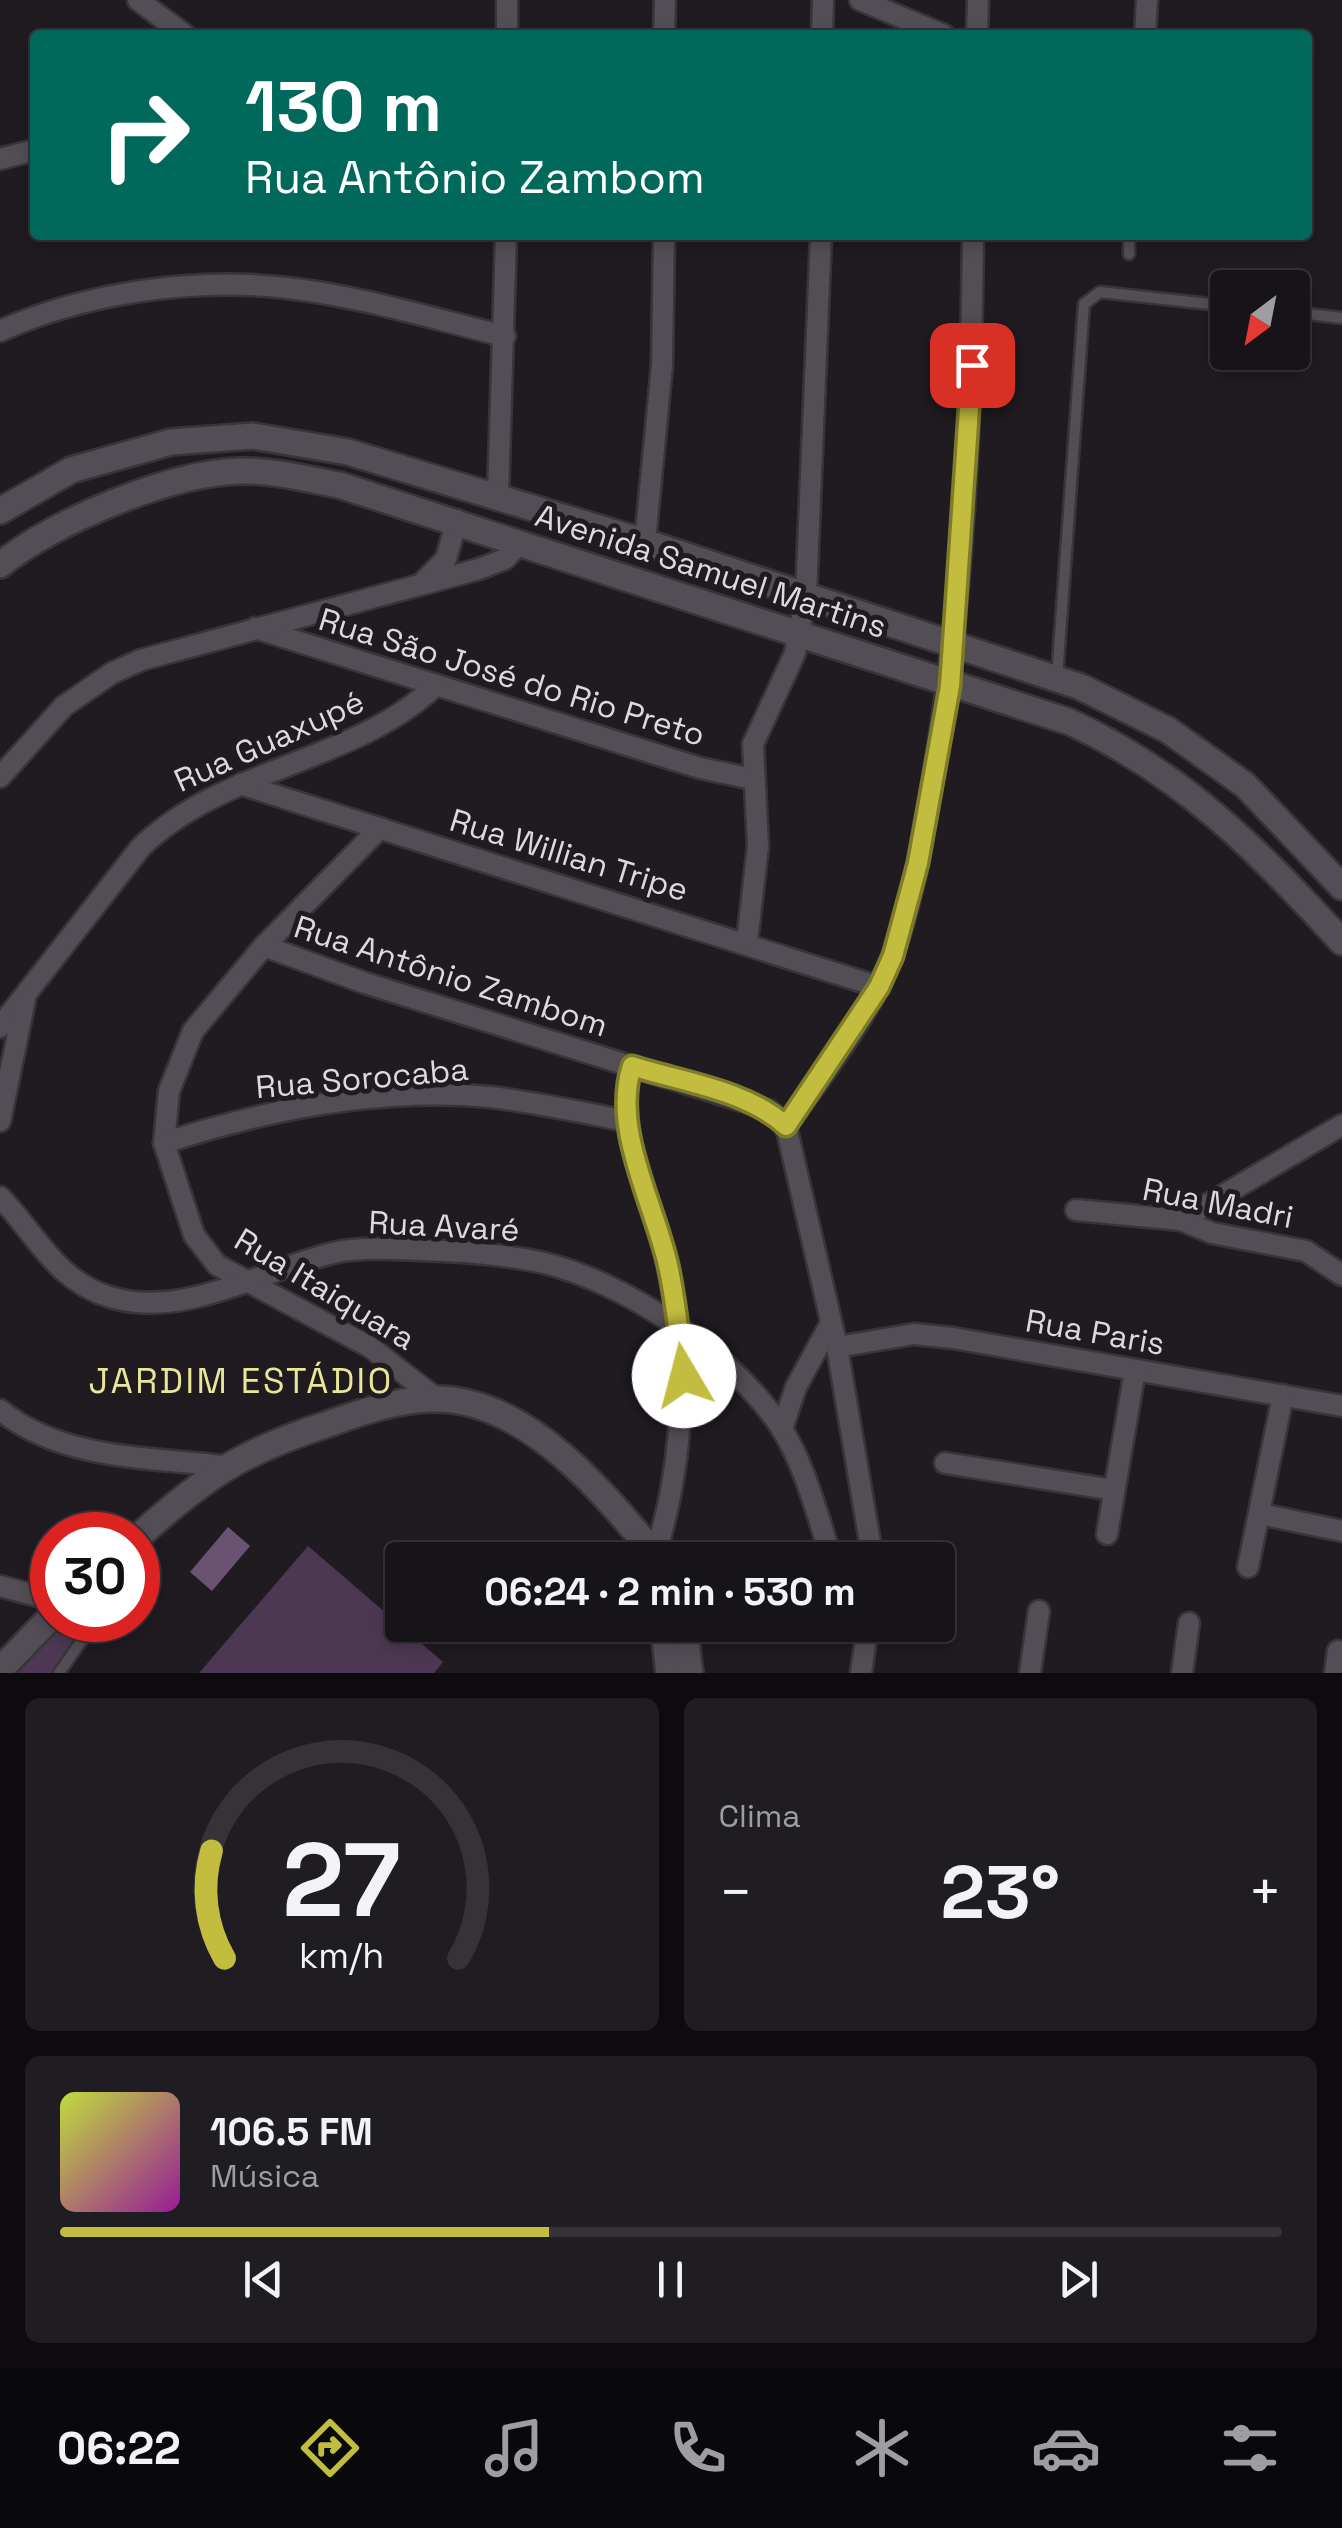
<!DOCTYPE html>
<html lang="pt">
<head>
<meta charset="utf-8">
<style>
	body { margin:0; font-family:"Space Grotesk",sans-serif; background:#201d22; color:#f1f3f6; height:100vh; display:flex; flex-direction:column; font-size:38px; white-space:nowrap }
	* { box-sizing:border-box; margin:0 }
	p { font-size:32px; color:#9e9ea2 }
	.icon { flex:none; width:55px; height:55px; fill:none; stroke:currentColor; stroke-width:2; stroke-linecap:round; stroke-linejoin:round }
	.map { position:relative; height:1673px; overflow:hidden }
	.details { display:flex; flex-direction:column; gap:25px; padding:25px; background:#0d0b0e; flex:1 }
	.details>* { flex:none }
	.guide { position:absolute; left:30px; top:30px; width:1282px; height:210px; border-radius:10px; box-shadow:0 5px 15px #0003,0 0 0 2px #363338; background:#00695c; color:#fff; overflow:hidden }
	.needle { width:65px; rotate:212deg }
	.tools { position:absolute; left:1210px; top:270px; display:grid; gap:20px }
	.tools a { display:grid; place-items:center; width:100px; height:100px; border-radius:10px; background:#171419; box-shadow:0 5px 15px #0003,0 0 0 2px #363338; font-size:50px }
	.speed { position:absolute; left:30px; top:1512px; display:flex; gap:20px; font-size:50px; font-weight:700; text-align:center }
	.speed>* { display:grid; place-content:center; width:130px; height:130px; border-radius:50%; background:#171419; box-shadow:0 5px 15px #0003,0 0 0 2px #363338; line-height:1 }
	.speed .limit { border:15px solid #d22; background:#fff; color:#111 }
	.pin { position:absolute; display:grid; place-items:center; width:85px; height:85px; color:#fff; margin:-42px; border-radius:20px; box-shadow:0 5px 15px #0006 }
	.me { position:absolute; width:110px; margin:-55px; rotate:352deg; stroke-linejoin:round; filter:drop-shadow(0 0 8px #0008) }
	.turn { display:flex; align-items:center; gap:35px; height:210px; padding:0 50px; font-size:45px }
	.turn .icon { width:130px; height:130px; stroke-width:2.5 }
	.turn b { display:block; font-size:70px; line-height:85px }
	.big { font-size:75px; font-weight:800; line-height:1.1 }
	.details .card { flex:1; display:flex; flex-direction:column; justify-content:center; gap:15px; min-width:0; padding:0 35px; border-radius:15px; background:#201d22 }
	.details .dial { align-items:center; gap:0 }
	.dial svg { height:260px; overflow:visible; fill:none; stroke:#363338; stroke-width:7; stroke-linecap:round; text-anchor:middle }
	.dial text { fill:#f1f3f6; stroke:none }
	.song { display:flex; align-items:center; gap:30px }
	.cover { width:120px; height:120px; border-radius:15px; background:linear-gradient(135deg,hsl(70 70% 55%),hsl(300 70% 35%)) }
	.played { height:10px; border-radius:5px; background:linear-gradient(90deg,#c2bd3f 40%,#363338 40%) }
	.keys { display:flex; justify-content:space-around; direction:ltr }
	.heat { display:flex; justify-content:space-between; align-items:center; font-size:55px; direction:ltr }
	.details .tiles { flex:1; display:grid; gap:25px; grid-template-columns:1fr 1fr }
	.card:last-child { grid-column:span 2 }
	.trip { position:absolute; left:385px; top:1542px; width:570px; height:100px; border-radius:10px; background:#171419; box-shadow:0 5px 15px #0003,0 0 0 2px #363338; font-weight:800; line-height:100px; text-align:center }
	.dock { display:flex; height:160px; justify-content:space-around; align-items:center; background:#09080a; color:#9e9ea2 }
	.dock .icon { width:70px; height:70px }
	.dock .active { color:#c2bd3f }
	.dock b { font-size:45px; color:#f1f3f6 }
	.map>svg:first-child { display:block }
	.green { fill:#4c3852 }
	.water { fill:#6a5372 }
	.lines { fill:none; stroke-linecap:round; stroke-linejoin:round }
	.lane-casing { stroke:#383539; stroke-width:15 }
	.street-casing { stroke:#383539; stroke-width:25 }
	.secondary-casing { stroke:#383539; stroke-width:30 }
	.lane { stroke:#534e55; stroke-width:10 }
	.street { stroke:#534e55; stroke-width:20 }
	.secondary { stroke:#534e55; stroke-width:25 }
	.route-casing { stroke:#7e7b29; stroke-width:25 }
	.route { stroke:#c2bd3f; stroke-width:18 }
	.labels { text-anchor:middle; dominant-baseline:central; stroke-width:10; stroke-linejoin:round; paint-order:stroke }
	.street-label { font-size:32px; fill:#dddade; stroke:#1f1b21 }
	.neighbourhood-label { font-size:35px; letter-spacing:2.5px; fill:#e8e697; stroke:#1f1b21 }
</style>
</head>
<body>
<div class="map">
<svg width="1342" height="1673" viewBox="0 0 1342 1673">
	<rect width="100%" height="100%" fill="#1f1b21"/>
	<!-- green -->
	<g class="green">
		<polygon points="308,1546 443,1662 434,1673 199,1673"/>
		<polygon points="74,1622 79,1630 54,1673 15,1673 45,1638"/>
	</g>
	<!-- water -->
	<polygon class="water" points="228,1527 250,1546 212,1591 190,1572"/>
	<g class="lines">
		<defs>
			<g id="lane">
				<polyline points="1129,254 1129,235"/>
				<polyline points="1292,312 1342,318"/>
				<polyline points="1057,677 1084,304 1100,292 1228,306"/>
				<polyline points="59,1673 96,1620"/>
			</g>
			<g id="street">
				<polyline points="138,0 185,35"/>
				<polyline points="507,0 507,35"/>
				<polyline points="860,0 944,35"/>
				<polyline points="664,35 665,0"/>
				<polyline points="822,35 823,0"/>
				<polyline points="977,35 978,0"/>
				<polyline points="1145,35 1147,0"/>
				<polyline points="0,159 35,150"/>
				<path d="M0 331C85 293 194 277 287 288 360 296 433 319 505 336"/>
				<polyline points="498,496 506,235"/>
				<polyline points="645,542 662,365 664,235"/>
				<polyline points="425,580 446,559 457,520"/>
				<polyline points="255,628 700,768 753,779"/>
				<polyline points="0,777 64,706 112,673 141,660 479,569 505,559 521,542"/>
				<polyline points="240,784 879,987"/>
				<polyline points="380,828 264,946 193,1031 169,1091 164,1143 194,1235 217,1265 370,1347 437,1399"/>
				<polyline points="747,942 758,846 753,744 795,653 806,596 821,235"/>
				<polyline points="264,946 365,983 746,1102 770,1111 786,1126 837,1347 873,1560"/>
				<path d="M0 1027 141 847C225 766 355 763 436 685"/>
				<path d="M632 1066C611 1131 655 1202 668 1267 688 1365 685 1459 655 1555"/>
				<polyline points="0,1121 25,1000"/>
				<path d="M786 1126C823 1073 867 1020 891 959 912 905 921 845 931 789 964 606 971 420 973 235"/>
				<path d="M164 1143C268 1109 380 1087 490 1097 535 1102 581 1112 626 1121"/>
				<path d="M0 1197C36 1234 56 1281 110 1297 185 1320 265 1268 337 1252 364 1247 393 1249 420 1250 460 1251 501 1254 540 1262 625 1281 732 1354 780 1426 805 1464 818 1518 832 1560"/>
				<polyline points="1076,1210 1181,1220 1212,1233 1306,1251 1342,1275"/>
				<polyline points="1181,1220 1342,1125"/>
				<polyline points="837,1347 914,1334 953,1338 1342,1406"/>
				<path d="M0 1410C62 1460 148 1457 223 1466"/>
				<polyline points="782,1429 796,1387 831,1323"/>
				<polyline points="945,1463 1114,1490"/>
				<polyline points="1260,1514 1342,1531"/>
				<polyline points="1107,1534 1135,1370"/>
				<polyline points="1248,1567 1283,1395"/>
				<polyline points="0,1586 52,1600"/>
				<polyline points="861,1673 868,1625"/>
				<polyline points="1030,1673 1039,1611"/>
				<polyline points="1182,1673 1189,1623"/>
				<polyline points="1335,1673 1338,1651"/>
			</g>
			<g id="secondary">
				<polyline points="0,511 71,470 171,442 253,436 348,452 645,542 1081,687 1168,730 1245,785 1342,887"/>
				<path d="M0 565C55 521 170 473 240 471 273 470 306 479 339 485L1070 722C1185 775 1257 850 1342 942"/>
				<path d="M138 1537C203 1478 241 1452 325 1425 359 1413 400 1398 437 1399 529 1400 607 1496 659 1560"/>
				<polyline points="663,1625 669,1673"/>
				<polyline points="684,1625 690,1673"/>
				<polyline points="0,1670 52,1616"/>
			</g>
		</defs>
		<!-- lane casing -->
		<use href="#lane" class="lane-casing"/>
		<!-- street casing -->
		<use href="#street" class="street-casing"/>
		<!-- secondary casing -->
		<use href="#secondary" class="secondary-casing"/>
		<!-- lane -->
		<use href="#lane" class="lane"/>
		<!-- street -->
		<use href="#street" class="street"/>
		<!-- secondary -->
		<use href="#secondary" class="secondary"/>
	</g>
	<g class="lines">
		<defs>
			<path id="route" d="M684 1376C679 1338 676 1298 667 1261 652 1199 612 1128 632 1066 682 1082 747 1090 786 1126L879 987 893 956 918 863 950 686 972 365"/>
		</defs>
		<!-- route casing -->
		<use href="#route" class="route-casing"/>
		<!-- route -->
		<use href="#route" class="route"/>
	</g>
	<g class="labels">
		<!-- street labels -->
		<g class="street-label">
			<text transform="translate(711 571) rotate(18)">Avenida Samuel Martins</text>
			<text transform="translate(512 677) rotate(17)">Rua São José do Rio Preto</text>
			<text transform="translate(269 741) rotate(-24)">Rua Guaxupé</text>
			<text transform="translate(569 855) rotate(17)">Rua Willian Tripe</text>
			<text transform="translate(451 976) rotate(18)">Rua Antônio Zambom</text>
			<text transform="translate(362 1078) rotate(-5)">Rua Sorocaba</text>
			<text transform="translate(1218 1203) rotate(11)">Rua Madri</text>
			<text transform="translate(444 1226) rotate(3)">Rua Avaré</text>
			<text transform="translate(325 1289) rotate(31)">Rua Itaiquara</text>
			<text transform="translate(1095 1332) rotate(10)">Rua Paris</text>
		</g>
		<!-- neighbourhood labels -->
		<g class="neighbourhood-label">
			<text x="241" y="1381">JARDIM ESTÁDIO</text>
		</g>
	</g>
</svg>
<div class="tools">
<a><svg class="needle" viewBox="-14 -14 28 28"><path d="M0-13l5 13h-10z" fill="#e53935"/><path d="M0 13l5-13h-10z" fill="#9e9ea2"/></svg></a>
</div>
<div class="speed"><div class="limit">30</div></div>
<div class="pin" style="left:972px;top:365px;background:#d93025"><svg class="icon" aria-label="arrive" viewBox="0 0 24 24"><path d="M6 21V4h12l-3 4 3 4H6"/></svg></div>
<svg class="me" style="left:684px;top:1376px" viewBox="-20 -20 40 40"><circle r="19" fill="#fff"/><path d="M0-13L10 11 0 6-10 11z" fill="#c2bd3f"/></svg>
<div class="trip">06:24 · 2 min · 530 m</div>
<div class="guide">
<div class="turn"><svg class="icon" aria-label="right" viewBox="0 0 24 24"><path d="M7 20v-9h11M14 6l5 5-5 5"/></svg><div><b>130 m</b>Rua Antônio Zambom</div></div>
</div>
</div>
<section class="details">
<div class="tiles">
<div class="card dial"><svg viewBox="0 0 100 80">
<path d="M14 69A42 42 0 1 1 86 69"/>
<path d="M14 69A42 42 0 0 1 10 36" stroke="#c2bd3f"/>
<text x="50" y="56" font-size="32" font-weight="700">27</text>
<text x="50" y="72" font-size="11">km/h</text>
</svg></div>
<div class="card"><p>Clima</p>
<div class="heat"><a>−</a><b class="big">23°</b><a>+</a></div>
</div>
<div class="card">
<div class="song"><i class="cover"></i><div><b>106.5 FM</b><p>Música</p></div></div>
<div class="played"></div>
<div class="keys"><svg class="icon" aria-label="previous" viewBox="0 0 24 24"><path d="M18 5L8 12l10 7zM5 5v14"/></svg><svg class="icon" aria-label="pause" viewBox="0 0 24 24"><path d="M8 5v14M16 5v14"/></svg><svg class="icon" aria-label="next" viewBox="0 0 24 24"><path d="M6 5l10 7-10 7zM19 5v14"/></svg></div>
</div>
</div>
</section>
<nav class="dock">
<b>06:22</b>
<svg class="icon active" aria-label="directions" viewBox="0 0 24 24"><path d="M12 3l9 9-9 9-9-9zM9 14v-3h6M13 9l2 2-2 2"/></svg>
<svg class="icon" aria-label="music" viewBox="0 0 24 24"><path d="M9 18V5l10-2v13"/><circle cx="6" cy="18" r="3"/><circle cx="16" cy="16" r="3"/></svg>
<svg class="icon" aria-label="phone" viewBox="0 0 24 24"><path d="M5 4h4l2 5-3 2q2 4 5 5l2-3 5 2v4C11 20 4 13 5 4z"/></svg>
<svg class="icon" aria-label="climate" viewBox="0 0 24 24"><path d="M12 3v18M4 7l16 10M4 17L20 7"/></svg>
<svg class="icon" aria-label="car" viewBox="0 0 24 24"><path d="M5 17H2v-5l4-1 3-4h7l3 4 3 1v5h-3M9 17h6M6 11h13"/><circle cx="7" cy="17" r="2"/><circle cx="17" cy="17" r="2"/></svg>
<svg class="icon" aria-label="filters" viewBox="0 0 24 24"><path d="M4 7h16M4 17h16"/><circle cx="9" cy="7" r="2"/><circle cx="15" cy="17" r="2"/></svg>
</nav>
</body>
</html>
